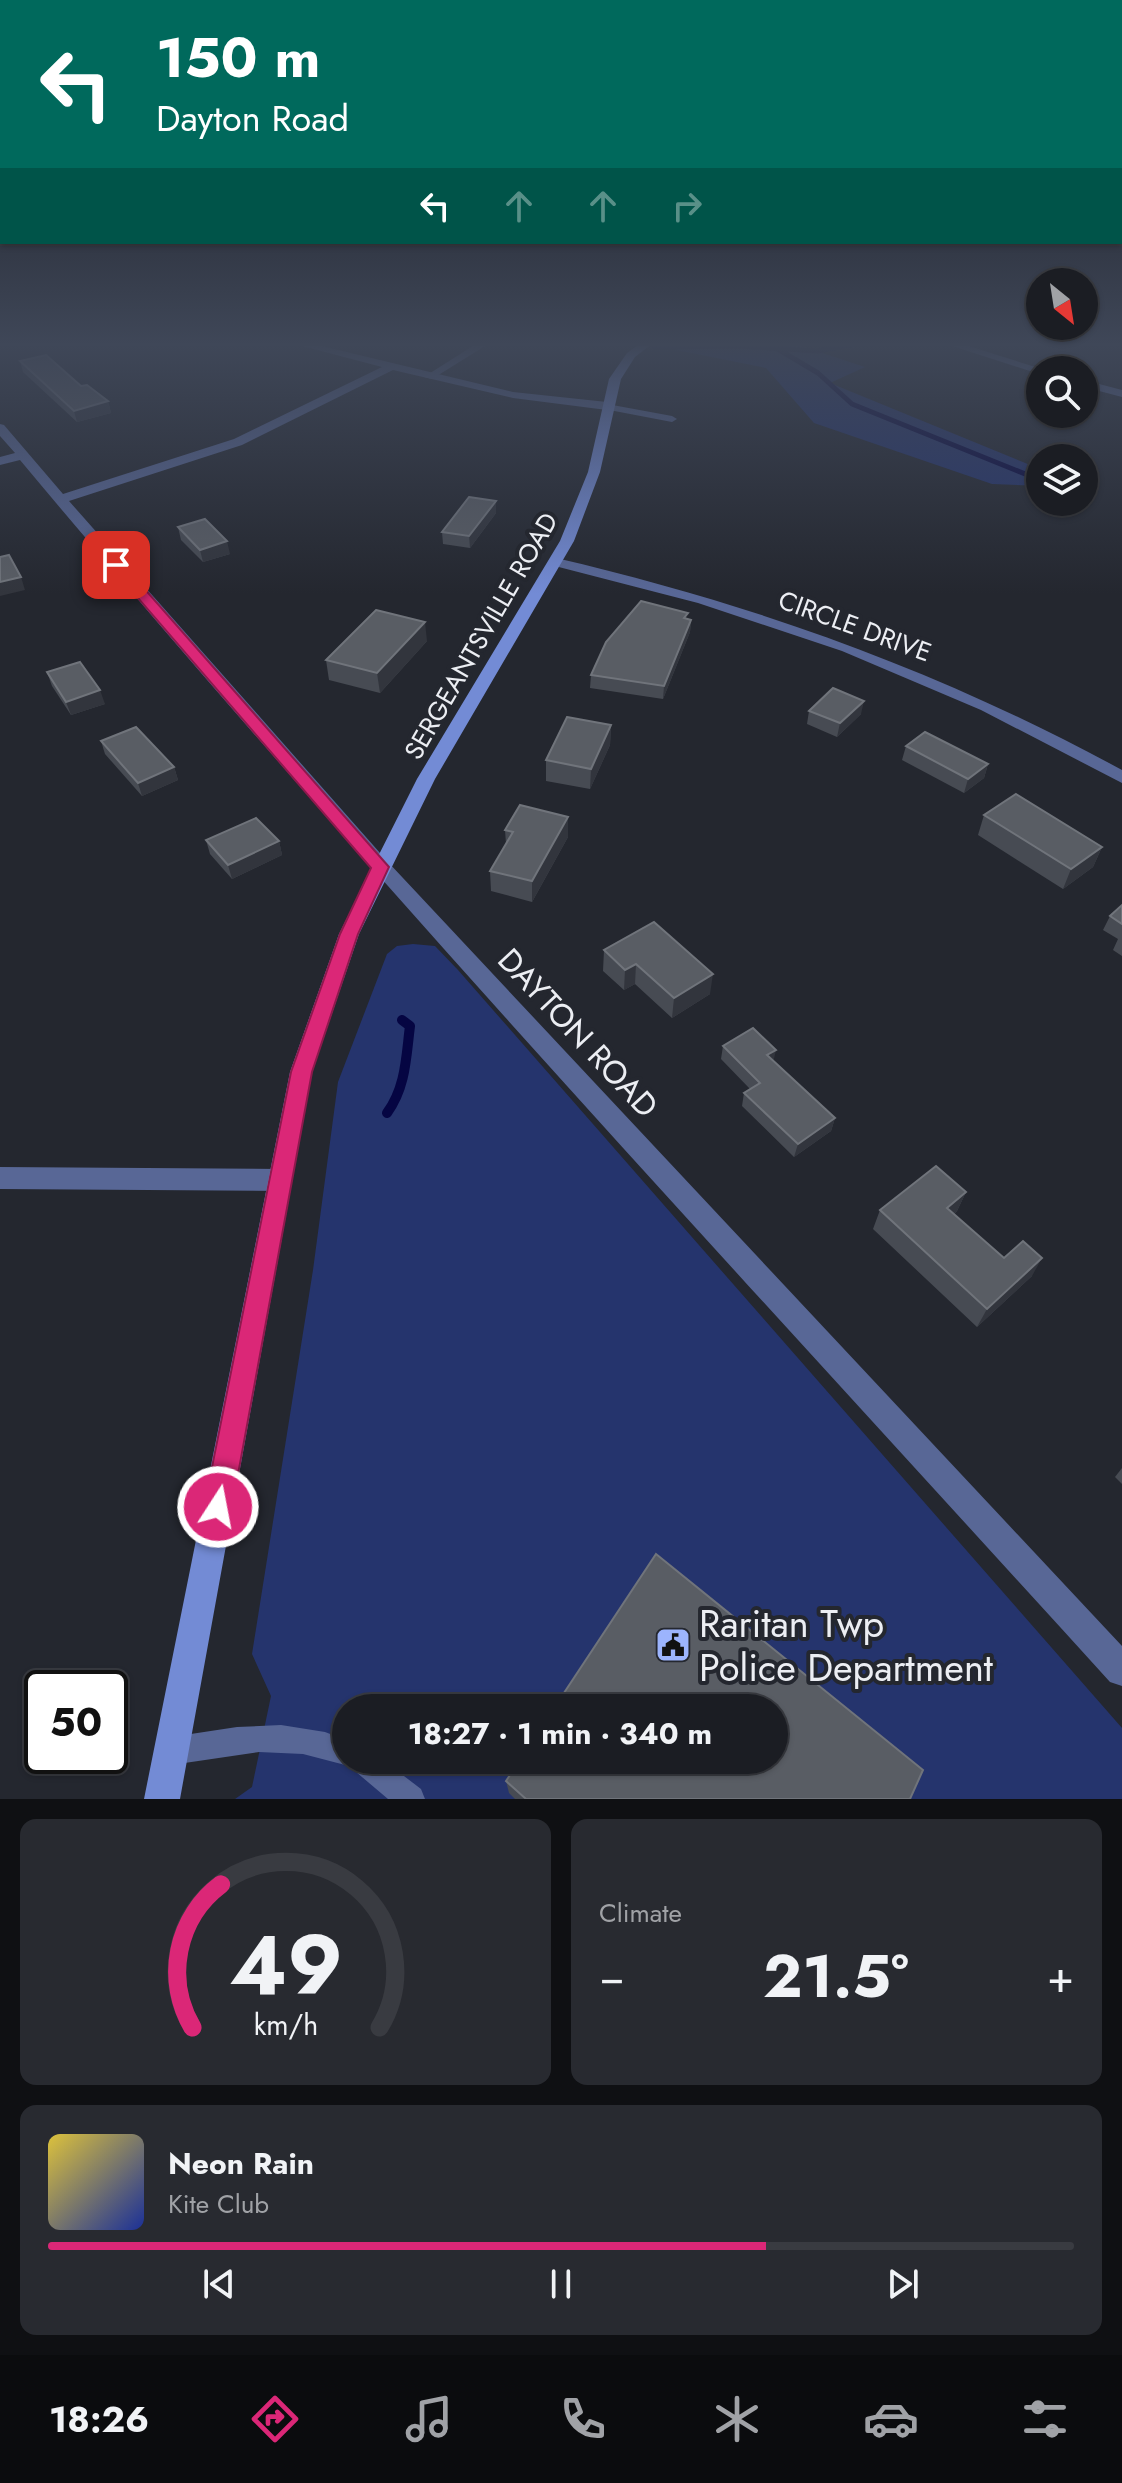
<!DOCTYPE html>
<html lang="en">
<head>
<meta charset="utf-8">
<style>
	body { margin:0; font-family:Jost,sans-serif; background:#282a30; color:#f1f3f6; height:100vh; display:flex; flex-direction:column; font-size:30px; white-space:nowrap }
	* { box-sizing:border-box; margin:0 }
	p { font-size:26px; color:#a0a2a6 }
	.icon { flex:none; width:44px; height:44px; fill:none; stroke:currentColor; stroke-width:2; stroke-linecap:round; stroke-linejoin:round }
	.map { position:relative; height:1799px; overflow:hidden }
	.details { display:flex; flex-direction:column; gap:20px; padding:20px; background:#0f1013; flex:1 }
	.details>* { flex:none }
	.banner { position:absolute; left:0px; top:0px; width:1122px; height:244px; box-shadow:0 2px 6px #0004,0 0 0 2px #393b41; background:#00695c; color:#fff; overflow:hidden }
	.needle { width:52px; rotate:150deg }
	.buttons { position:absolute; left:1026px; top:268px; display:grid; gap:16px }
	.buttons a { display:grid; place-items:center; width:72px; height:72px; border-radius:50%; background:#1b1d23; box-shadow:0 2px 6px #0004,0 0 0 2px #393b41; font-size:40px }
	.speed { position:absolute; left:24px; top:1670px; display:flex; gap:16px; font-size:40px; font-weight:700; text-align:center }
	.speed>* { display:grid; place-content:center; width:104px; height:104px; border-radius:50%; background:#1b1d23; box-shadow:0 2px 6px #0004,0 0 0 2px #393b41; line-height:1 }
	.speed .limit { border:4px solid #111; border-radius:12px; background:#fff; color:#111 }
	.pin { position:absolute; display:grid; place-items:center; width:68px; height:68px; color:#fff; margin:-34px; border-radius:16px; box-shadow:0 4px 12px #0006 }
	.me { position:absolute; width:88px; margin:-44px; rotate:11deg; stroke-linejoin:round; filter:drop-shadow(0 0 6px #0008) }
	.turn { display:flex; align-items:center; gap:28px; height:168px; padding:0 24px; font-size:36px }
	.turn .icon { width:104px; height:104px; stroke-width:2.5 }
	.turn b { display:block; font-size:56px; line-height:68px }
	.lanes { display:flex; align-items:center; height:76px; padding:0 24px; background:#0003; justify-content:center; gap:40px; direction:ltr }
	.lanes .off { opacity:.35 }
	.big { font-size:60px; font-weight:700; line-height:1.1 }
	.details .widget { flex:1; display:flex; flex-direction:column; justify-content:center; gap:12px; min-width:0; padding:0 28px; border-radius:16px; background:#282a30 }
	.details .dial { align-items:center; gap:0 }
	.dial svg { height:208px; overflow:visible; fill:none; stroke:#393b41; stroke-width:7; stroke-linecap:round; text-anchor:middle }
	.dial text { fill:#f1f3f6; stroke:none }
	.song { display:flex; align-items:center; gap:24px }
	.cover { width:96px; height:96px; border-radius:12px; background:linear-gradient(135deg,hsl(50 70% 55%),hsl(230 70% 35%)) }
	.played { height:8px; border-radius:4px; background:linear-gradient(90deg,#db2777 70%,#393b41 70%) }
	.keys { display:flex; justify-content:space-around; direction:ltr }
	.heat { display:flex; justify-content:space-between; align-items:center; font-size:44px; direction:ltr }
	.details .tiles { flex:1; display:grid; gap:20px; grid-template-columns:1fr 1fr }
	.widget:last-child { grid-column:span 2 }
	.trip { position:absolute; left:332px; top:1694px; width:456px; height:80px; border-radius:40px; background:#1b1d23; box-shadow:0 2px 6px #0004,0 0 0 2px #393b41; font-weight:700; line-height:80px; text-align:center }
	.tabs { display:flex; height:128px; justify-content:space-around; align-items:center; background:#0b0c0e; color:#a0a2a6 }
	.tabs .icon { width:56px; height:56px }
	.tabs .active { color:#db2777 }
	.tabs b { font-size:36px; color:#f1f3f6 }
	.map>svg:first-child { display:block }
	.green { fill:#25346d; fill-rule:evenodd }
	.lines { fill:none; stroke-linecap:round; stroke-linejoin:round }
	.stream-far1 { stroke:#050542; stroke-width:5 }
	.stream { stroke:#050542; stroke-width:10 }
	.lane { fill:#586796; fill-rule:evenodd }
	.street { fill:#586796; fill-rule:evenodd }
	.secondary { fill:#738bd5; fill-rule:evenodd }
	.wall { fill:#474b53 }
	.shaded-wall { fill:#32353d }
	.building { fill:#595d64; stroke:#70747b; stroke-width:2 }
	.route { fill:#db2777; stroke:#8e194d; stroke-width:2 }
	.labels { text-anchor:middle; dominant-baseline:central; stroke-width:8; stroke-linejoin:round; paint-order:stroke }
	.far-street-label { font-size:26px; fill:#eceef3; stroke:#24272f }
	.street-label { font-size:32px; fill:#eceef3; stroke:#24272f }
	.near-poi-label { font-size:38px; fill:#eceef3; stroke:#24272f; text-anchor:start }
</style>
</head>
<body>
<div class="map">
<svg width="1122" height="1799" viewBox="0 0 1122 1799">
	<rect width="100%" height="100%" fill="#24272f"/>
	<!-- green -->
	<g class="green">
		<polygon points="690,342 789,342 865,367 830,383 1040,469 1040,486 992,484 814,423 766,368 676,350"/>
		<path d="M413 944 435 946 458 970 1122 1728V1799H235L252 1787 271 1696 252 1654 313 1270 338 1082 387 954 397 946ZM346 1708H774V1760H346Z"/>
	</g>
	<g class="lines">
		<!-- stream-far1 -->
		<g class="stream-far1">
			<polyline points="632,342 635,343"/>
			<polyline points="654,347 739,346 817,351 868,342"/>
			<polyline points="776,348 818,373 852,404 1040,480"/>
		</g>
		<!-- stream -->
		<path class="stream" d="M387 1113C406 1087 406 1057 410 1026L402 1020"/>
		<!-- lane -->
		<g class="lane">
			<polygon points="479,342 512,343 508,346 485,346 432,379 424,377"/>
			<polygon points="607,404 672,416 677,419 672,422 604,409 602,407"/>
			<polygon points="281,1725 325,1732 346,1740 346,1760 383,1760 421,1789 425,1799 388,1799 349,1766 303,1754 259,1752 171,1765 161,1761 157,1751 161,1741 171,1737 237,1727"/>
		</g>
		<!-- street -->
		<g class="street">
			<path d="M287 342H305L513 392 607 402 613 406 607 410 513 398 393 370 242 445 69 501 388 862 1122 1646V1686L1110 1682C743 1278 370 879 20 460L0 465V457L15 453 0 436V424L4 425 63 494 234 439 382 367Z"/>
			<polygon points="940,342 956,342 1045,370 1036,373"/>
			<polygon points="1084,380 1122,390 1122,397 1084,387"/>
			<path d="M556 558C757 605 940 671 1122 770V783L981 710 842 651 698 603 551 565V559Z"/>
			<polygon points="0,1167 280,1169 289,1172 292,1180 289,1188 280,1191 0,1189"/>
		</g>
		<!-- secondary -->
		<polygon class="secondary" points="642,342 654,342 635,357 621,379 600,472 574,541 435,779 359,934 312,1072 180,1799 144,1799 290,1072 339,934 417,779 560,541 588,472 609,379 627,353"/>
	</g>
	<!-- wall -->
	<g class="wall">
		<polygon points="20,361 81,386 108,401 111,413 77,422 23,372"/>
		<polygon points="496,501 496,513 470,548 443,544 442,532"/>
		<polygon points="178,527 230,554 203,562 181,540"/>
		<polygon points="688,619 691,620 690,632 663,699 590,688 591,675"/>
		<polygon points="427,641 380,693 329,680 326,660"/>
		<polygon points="47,672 105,704 71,715 52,686"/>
		<polygon points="809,711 861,714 837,737 807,724"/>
		<polygon points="611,725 610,745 590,789 546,781 546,760"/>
		<polygon points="101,741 174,767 178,780 142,796 105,754"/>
		<polygon points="906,746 988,764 984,778 964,793 902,760"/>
		<polygon points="984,815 1102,847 1093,867 1063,889 978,835"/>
		<polygon points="568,817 568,837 532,902 491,891 490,871 506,844 505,830"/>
		<polygon points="206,840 279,841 282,855 232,879 210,854"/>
		<polygon points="1122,905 1122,956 1113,950 1118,939 1103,930 1110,916"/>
		<polygon points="604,950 710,994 672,1018 635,984 624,990 603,971"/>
		<polygon points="723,1046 774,1062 835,1118 831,1131 794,1157 742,1106 744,1093 750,1089 721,1059"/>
		<polygon points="966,1192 957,1211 954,1214 1004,1258 1032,1276 977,1327 873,1229 880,1210"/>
		<polygon points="1122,1468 1122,1484 1115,1477"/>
		<polygon points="506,1781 910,1799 515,1799 509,1793"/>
	</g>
	<!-- shaded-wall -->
	<g class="shaded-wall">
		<polygon points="108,401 111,413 77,422 74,411"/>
		<polygon points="496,501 496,513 470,548 469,536"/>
		<polygon points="227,541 230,554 203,562 200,550"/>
		<polygon points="21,577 25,590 0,596 0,582"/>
		<polygon points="691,620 690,632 663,699 664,686"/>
		<polygon points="425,622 427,641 380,693 377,673"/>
		<polygon points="100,690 105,704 71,715 66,702"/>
		<polygon points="864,701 861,714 837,737 840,723"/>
		<polygon points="611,725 610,745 590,789 591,769"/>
		<polygon points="988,764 984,778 964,793 968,779"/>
		<polygon points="174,767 178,780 142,796 138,783"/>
		<polygon points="568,817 568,837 532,902 532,881"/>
		<polygon points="279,841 282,855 232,879 228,865"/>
		<polygon points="1102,847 1093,867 1063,889 1071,869"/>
		<polygon points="636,964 635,984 624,990 625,970"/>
		<polygon points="713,974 710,994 672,1018 674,998"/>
		<polygon points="776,1050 773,1063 767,1055"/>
		<polygon points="835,1118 831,1131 794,1157 798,1144"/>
		<polygon points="966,1192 957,1211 939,1227 947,1208"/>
		<polygon points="1042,1258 1032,1276 977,1327 987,1309"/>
	</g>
	<!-- building -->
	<g class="building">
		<polygon points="46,355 81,386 87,385 108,401 74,411 20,361"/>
		<polygon points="469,497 496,501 469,536 442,532"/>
		<polygon points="205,519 227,541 200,550 178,527"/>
		<polygon points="9,555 21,577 0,582 0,557"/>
		<polygon points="641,601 688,613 684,618 691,620 664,686 591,675 606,642"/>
		<polygon points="376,610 425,622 377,673 326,660"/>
		<polygon points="80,662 100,690 66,702 47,672"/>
		<polygon points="833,688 864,701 840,723 809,711"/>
		<polygon points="567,717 611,725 591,769 546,760"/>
		<polygon points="136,727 174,767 138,783 101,741"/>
		<polygon points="925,732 988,764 968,779 906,746"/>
		<polygon points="1016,794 1102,847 1071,869 984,815"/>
		<polygon points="520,805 568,817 532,881 490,871 513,832 505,830"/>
		<polygon points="256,818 279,841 228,865 206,840"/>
		<polygon points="1122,905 1122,924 1110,916"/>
		<polygon points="654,922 713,974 674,998 636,964 625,970 604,950"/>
		<polygon points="753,1028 776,1050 767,1055 835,1118 798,1144 744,1093 760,1083 723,1046"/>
		<polygon points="936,1166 966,1192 947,1208 1004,1258 1023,1241 1042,1258 987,1309 880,1210"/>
		<polygon points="656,1554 923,1770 910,1799 526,1799 506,1781 520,1760 774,1760 774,1708 554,1708"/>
	</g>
	<!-- sky -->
	<linearGradient id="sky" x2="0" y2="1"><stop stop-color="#14151a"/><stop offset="0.58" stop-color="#3f4758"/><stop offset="1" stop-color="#3f4758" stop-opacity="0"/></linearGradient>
	<rect width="1122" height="594" fill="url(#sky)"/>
	<!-- route -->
	<polygon class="route" points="112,562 121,562 389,867 358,934 312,1072 232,1507 228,1516 218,1521 209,1516 204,1507 291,1072 340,934 371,868 112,568"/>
	<!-- icons -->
	<defs>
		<symbol id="civic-square" viewBox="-11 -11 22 22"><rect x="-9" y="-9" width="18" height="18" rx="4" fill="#9cb4fd" stroke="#24272f"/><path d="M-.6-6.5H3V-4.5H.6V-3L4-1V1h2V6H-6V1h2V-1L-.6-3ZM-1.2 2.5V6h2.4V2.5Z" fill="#111"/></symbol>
	</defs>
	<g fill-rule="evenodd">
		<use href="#civic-square" x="653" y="1625" width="40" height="40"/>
	</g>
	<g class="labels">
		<!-- far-street labels -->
		<g class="far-street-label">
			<text transform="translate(855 626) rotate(20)">CIRCLE DRIVE</text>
			<text transform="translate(481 636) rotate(-60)">SERGEANTSVILLE ROAD</text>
		</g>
		<!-- street labels -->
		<g class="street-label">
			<text transform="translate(578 1033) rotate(47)">DAYTON ROAD</text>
		</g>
		<!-- near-poi labels -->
		<g class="near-poi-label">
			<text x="699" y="1623">Raritan Twp<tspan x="699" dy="44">Police Department</tspan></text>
		</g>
	</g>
</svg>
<div class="buttons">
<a><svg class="needle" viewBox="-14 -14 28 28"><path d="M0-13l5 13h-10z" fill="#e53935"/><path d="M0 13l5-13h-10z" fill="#a0a2a6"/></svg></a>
<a><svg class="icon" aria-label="search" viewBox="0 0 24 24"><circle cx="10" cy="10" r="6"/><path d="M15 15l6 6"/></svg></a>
<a><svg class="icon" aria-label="layers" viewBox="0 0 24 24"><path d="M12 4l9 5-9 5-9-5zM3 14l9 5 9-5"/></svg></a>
</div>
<div class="speed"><div class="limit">50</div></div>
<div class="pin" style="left:116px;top:565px;background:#d93025"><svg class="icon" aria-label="arrive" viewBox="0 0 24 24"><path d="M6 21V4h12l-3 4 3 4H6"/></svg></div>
<svg class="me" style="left:218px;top:1507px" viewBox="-20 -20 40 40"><circle r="17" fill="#db2777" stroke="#fff" stroke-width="3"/><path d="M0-11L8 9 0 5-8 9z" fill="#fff"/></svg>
<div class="trip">18:27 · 1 min · 340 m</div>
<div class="banner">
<div class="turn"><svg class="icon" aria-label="left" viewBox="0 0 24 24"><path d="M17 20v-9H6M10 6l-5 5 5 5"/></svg><div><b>150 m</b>Dayton Road</div></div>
<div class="lanes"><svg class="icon" aria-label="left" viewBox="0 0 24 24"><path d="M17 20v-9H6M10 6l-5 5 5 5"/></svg><svg class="icon off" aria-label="ahead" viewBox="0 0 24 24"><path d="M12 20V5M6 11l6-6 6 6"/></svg><svg class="icon off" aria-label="ahead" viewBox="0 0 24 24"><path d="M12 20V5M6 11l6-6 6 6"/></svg><svg class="icon off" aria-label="right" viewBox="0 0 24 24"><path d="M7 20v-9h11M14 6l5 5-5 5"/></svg></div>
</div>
</div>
<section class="details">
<div class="tiles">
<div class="widget dial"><svg viewBox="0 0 100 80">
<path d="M14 69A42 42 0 1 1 86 69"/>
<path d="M14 69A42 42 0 0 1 25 14" stroke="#db2777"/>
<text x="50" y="56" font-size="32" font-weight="700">49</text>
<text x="50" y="72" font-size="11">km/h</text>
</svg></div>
<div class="widget"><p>Climate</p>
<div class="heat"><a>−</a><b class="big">21.5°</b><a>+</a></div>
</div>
<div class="widget">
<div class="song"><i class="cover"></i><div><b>Neon Rain</b><p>Kite Club</p></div></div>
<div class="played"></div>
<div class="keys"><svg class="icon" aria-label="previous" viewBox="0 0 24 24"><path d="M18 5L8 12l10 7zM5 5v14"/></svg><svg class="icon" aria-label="pause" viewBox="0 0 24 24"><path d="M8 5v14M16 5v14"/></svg><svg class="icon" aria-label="next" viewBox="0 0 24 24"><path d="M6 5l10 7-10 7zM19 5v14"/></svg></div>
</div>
</div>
</section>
<nav class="tabs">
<b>18:26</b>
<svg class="icon active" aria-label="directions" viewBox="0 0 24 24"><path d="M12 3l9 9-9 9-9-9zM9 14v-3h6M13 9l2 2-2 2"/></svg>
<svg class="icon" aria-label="music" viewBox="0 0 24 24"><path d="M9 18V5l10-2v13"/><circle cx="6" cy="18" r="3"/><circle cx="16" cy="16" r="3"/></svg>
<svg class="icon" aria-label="phone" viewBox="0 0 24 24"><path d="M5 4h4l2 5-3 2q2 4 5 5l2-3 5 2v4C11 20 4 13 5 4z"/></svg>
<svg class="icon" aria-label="climate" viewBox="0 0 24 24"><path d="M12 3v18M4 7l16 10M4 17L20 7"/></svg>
<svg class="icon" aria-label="car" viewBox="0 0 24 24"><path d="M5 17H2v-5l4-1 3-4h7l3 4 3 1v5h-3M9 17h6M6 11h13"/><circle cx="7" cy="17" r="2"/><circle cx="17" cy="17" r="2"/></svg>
<svg class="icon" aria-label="filters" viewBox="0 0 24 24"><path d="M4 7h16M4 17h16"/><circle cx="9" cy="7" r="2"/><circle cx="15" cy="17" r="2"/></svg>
</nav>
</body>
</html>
